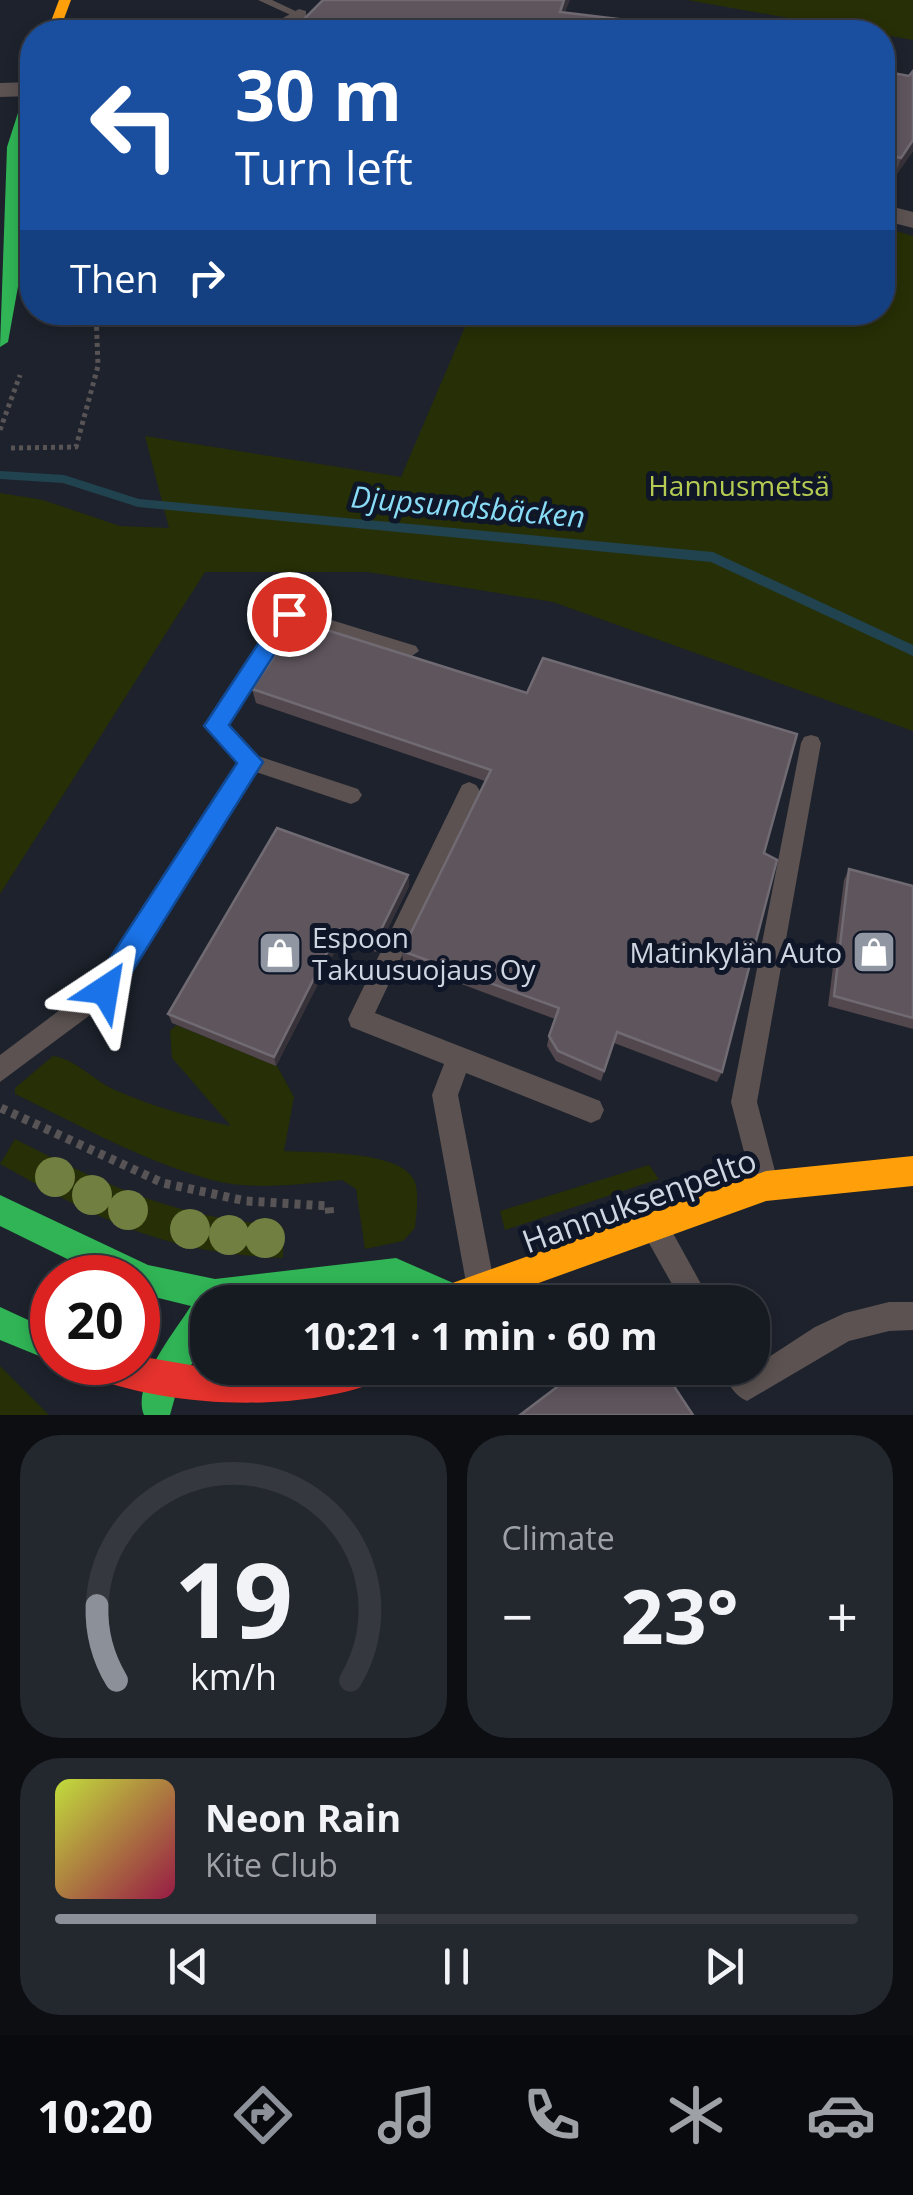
<!DOCTYPE html>
<html lang="en">
<head>
<meta charset="utf-8">
<style>
	body { margin:0; font-family:"Open Sans",sans-serif; background:#23272e; color:#f1f3f6; height:100vh; display:flex; flex-direction:column; font-size:38px; white-space:nowrap }
	* { box-sizing:border-box; margin:0 }
	p { font-size:32px; color:#9ea1a5 }
	.icon { flex:none; width:55px; height:55px; fill:none; stroke:currentColor; stroke-width:2; stroke-linecap:round; stroke-linejoin:round }
	.map { position:relative; height:1415px; overflow:hidden }
	.side { display:flex; flex-direction:column; gap:20px; padding:20px; background:#0c0e12; flex:1 }
	.side>* { flex:none }
	.hud { position:absolute; left:20px; top:20px; width:875px; height:305px; border-radius:40px; box-shadow:0 5px 15px #0003,0 0 0 2px #35383f; background:#1a4fa0; color:#fff; overflow:hidden }
	.speed { position:absolute; left:30px; top:1255px; display:flex; gap:20px; font-size:50px; font-weight:700; text-align:center }
	.speed>* { display:grid; place-content:center; width:130px; height:130px; border-radius:50%; background:#161a21; box-shadow:0 5px 15px #0003,0 0 0 2px #35383f; line-height:1 }
	.speed .limit { border:15px solid #d22; background:#fff; color:#111 }
	.pin { position:absolute; display:grid; place-items:center; width:85px; height:85px; color:#fff; margin:-42px; border:5px solid #fff; border-radius:50%; box-shadow:0 2px 10px #0007 }
	.me { position:absolute; width:110px; margin:-55px; rotate:33deg; stroke-linejoin:round; filter:drop-shadow(0 0 8px #0008) }
	.turn { display:flex; align-items:center; gap:35px; height:210px; padding:0 50px; font-size:45px }
	.turn .icon { width:130px; height:130px; stroke-width:2.5 }
	.turn b { display:block; font-size:70px; line-height:85px }
	.then { display:flex; align-items:center; height:95px; padding:0 50px; background:#0003; gap:20px; font-size:38px }
	.big { font-size:75px; font-weight:700; line-height:1.1 }
	.side .tile { flex:1; display:flex; flex-direction:column; justify-content:center; gap:15px; min-width:0; padding:0 35px; border-radius:40px; background:#23272e }
	.side .dial { align-items:center; gap:0 }
	.dial svg { height:260px; overflow:visible; fill:none; stroke:#35383f; stroke-width:7; stroke-linecap:round; text-anchor:middle }
	.dial text { fill:#f1f3f6; stroke:none }
	.song { display:flex; align-items:center; gap:30px }
	.cover { width:120px; height:120px; border-radius:15px; background:linear-gradient(135deg,hsl(70 70% 55%),hsl(340 70% 35%)) }
	.played { height:10px; border-radius:5px; background:linear-gradient(90deg,#8c9099 40%,#35383f 40%) }
	.keys { display:flex; justify-content:space-around; direction:ltr }
	.heat { display:flex; justify-content:space-between; align-items:center; font-size:55px; direction:ltr }
	.side .tiles { flex:1; display:grid; gap:20px; grid-template-columns:1fr 1fr }
	.tile:last-child { grid-column:span 2 }
	.trip { position:absolute; left:190px; top:1285px; width:580px; height:100px; border-radius:40px; background:#161a21; box-shadow:0 5px 15px #0003,0 0 0 2px #35383f; font-weight:700; line-height:100px; text-align:center }
	.tabs { display:flex; height:160px; justify-content:space-around; align-items:center; background:#090a0d; color:#9ea1a5 }
	.tabs .icon { width:70px; height:70px }
	.tabs .selected { color:#8c9099 }
	.tabs b { font-size:45px; color:#f1f3f6 }
	.map>svg:first-child { display:block }
	.green { fill:#272f06 }
	.lines { fill:none; stroke-linecap:round; stroke-linejoin:round }
	.stream { fill:#20434f; fill-rule:evenodd }
	.path-far1 { stroke:#585355; stroke-width:5; stroke-dasharray:4 4; stroke-linecap:butt }
	.path { stroke:#585355; stroke-width:9; stroke-dasharray:6 6; stroke-linecap:butt }
	.lane { fill:#5b5251; fill-rule:evenodd }
	.street { fill:#5b5251; fill-rule:evenodd }
	.fast { fill:#30b455; fill-rule:evenodd }
	.slow { fill:#ff9f0a; fill-rule:evenodd }
	.jam { fill:#e5322d; fill-rule:evenodd }
	.tree { fill:#717f41 }
	.wall { fill:#51474d }
	.shaded-wall { fill:#373239 }
	.building { fill:#5f565d; stroke:#706a72; stroke-width:2.5 }
	.route { fill:#1a73e8; stroke:#114b97; stroke-width:2.5 }
	.labels { text-anchor:middle; dominant-baseline:central; stroke-width:10; stroke-linejoin:round; paint-order:stroke }
	.park-label { font-size:28px; fill:#b5cb52; stroke:#0e1628 }
	.poi-label { font-size:28px; fill:#cfd6e2; stroke:#0e1628; text-anchor:start }
	.water-label { font-size:30px; font-style:italic; fill:#89dcf6; stroke:#0e1628 }
	.near-street-label { font-size:32px; fill:#cfd6e2; stroke:#0e1628 }
</style>
</head>
<body>
<div class="map">
<svg width="913" height="1415" viewBox="0 0 913 1415">
	<rect width="100%" height="100%" fill="#1d222c"/>
	<!-- green -->
	<g class="green">
		<polygon points="687,0 913,0 913,40"/>
		<polygon points="883,227 913,236 913,731 553,602 368,572 205,572 0,894 0,493 43,500 120,526 169,528 145,436 401,477 471,313 882,312"/>
		<path d="M176 1025 277 1066 294 1097 284 1151C315 1153 400 1150 414 1180 420 1193 416 1214 415 1228L403 1241 365 1249 356 1189 342 1180C300 1184 254 1191 212 1180 143 1161 79 1125 15 1094V1088L53 1056C76 1059 94 1081 115 1090 153 1107 191 1117 231 1126L172 1058 170 1031Z"/>
		<path d="M15 1139C103 1184 176 1218 276 1225L284 1229 283 1258C164 1253 102 1221 0 1164Z"/>
		<polygon points="649,1165 659,1179 505,1230 500,1211"/>
		<polygon points="0,1366 49,1415 0,1415"/>
	</g>
	<g class="lines">
		<!-- stream -->
		<polygon class="stream" points="0,471 64,475 139,499 713,552 913,645 913,656 711,562 138,507 63,483 0,479"/>
		<!-- path-far1 -->
		<g class="path-far1">
			<polyline points="0,430 20,375"/>
			<polyline points="11,448 76,447 98,366 96,312"/>
		</g>
		<!-- path -->
		<polyline class="path" points="1,1108 163,1183 246,1201 329,1206 330,1217"/>
		<!-- lane -->
		<g class="lane">
			<polygon points="258,0 272,0 304,15 295,17"/>
			<polygon points="289,607 416,646 419,651 409,658 293,622 227,725 258,756 358,789 362,795 358,801 351,804 256,772 113,998 0,1082 0,1055 97,982 239,763 205,726 282,609"/>
			<polygon points="811,735 818,737 821,743 757,1102 776,1175 772,1184 763,1188 754,1184 750,1175 731,1102 801,743 804,737"/>
			<polygon points="469,782 476,785 480,791 375,1013 600,1101 604,1110 600,1119 591,1123 466,1073 458,1095 493,1277 489,1287 479,1291 469,1287 465,1277 432,1095 444,1064 351,1027 348,1019 462,785"/>
			<polygon points="659,1222 669,1226 711,1302 682,1302 645,1236 649,1226"/>
			<path d="M889 1302H913V1330L889 1331 849 1341 747 1401C733 1395 727 1382 722 1368H752L815 1327 845 1313Z"/>
		</g>
		<!-- street -->
		<g class="street">
			<polygon points="299,9 306,11 306,19 284,32 258,32"/>
			<polygon points="32,82 32,96 0,97 0,83"/>
			<polygon points="882,204 913,212 913,228 882,220"/>
		</g>
		<!-- fast -->
		<g class="fast">
			<polygon points="32,84 32,108 21,147 21,270 8,342 0,347 7,147 26,88"/>
			<path d="M0 1195 148 1265 215 1279 396 1258 460 1286 465 1297 463 1302H425L396 1290 286 1302H208V1338L178 1386 170 1415H144C131 1385 175 1331 191 1306L138 1293V1278H106L0 1226Z"/>
			<polygon points="0,1307 52,1331 54,1362 0,1340"/>
		</g>
		<!-- slow -->
		<g class="slow">
			<polygon points="59,0 71,0 59,32 47,32"/>
			<polygon points="913,1156 913,1186 766,1201 486,1302 428,1302 433,1291 444,1286 766,1171"/>
		</g>
		<!-- jam -->
		<path class="jam" d="M138 1356 208 1368H386L382 1380C299 1414 166 1408 83 1374L79 1362H138Z"/>
	</g>
	<!-- trees -->
	<g class="tree">
		<circle cx="55" cy="1177" r="20"/>
		<circle cx="92" cy="1195" r="20"/>
		<circle cx="128" cy="1210" r="20"/>
		<circle cx="190" cy="1229" r="20"/>
		<circle cx="229" cy="1235" r="20"/>
		<circle cx="265" cy="1238" r="20"/>
	</g>
	<!-- wall -->
	<g class="wall">
		<polygon points="882,71 909,76 913,71 913,151 894,178 882,175"/>
		<polygon points="252,689 764,853 722,1072 717,1082 614,1043 601,1081 556,1061 547,1046 549,1036 555,1019 403,962 402,951 485,781 256,703"/>
		<polygon points="849,869 913,886 913,1029 828,1006 844,880"/>
		<polygon points="408,875 409,886 376,952 341,939 276,1066 172,1023 168,1014"/>
	</g>
	<!-- shaded-wall -->
	<g class="shaded-wall">
		<polygon points="564,0 570,0 558,30 560,12"/>
		<polygon points="913,140 913,151 894,178 901,158"/>
		<polygon points="408,875 409,886 376,952 375,942"/>
		<polygon points="339,929 341,939 276,1066 274,1057"/>
	</g>
	<!-- building -->
	<g class="building">
		<polygon points="323,0 564,0 560,12 660,24 657,29 676,32 291,32"/>
		<polygon points="882,71 909,76 913,71 913,140 901,158 882,153"/>
		<polygon points="298,621 527,693 543,658 797,734 764,853 777,860 722,1072 617,1032 604,1071 558,1051 549,1036 559,1008 402,951 491,770 252,689"/>
		<polygon points="277,828 408,875 375,942 339,929 274,1057 168,1014"/>
		<polygon points="849,869 913,886 913,1018 834,996"/>
		<polygon points="582,1368 662,1368 693,1415 520,1415"/>
	</g>
	<!-- route -->
	<polygon class="route" points="289,607 300,614 229,725 263,762 115,999 105,1003 95,999 91,990 95,981 237,763 204,726 281,609"/>
	<!-- icons -->
	<defs>
		<symbol id="shop-square" viewBox="-11 -11 22 22"><rect x="-9" y="-9" width="18" height="18" rx="4" fill="#9197a2" stroke="#0e1628"/><path d="M-5-2.5h2.3a2.7 3.5 0 0 1 5.4 0H5L5.5 6h-11ZM-1.5-2.5h3a1.5 2.3 0 0 0-3 0Z" fill="#fff"/></symbol>
	</defs>
	<g fill-rule="evenodd">
		<use href="#shop-square" x="849" y="927" width="50" height="50"/>
		<use href="#shop-square" x="255" y="928" width="50" height="50"/>
	</g>
	<g class="labels">
		<!-- park labels -->
		<g class="park-label">
			<text x="739" y="485">Hannusmetsä</text>
		</g>
		<!-- poi labels -->
		<g class="poi-label">
			<text x="312" y="937">Espoon<tspan x="312" dy="32">Takuusuojaus Oy</tspan></text>
			<text x="842" y="952" text-anchor="end">Matinkylän Auto</text>
		</g>
		<!-- water labels -->
		<g class="water-label">
			<text transform="translate(468 506) rotate(5)">Djupsundsbäcken</text>
		</g>
		<!-- near-street labels -->
		<g class="near-street-label">
			<text transform="translate(639 1200) rotate(-20)">Hannuksenpelto</text>
		</g>
	</g>
</svg>
<div class="speed"><div class="limit">20</div></div>
<div class="pin" style="left:289px;top:614px;background:#d93025"><svg class="icon" aria-label="arrive" viewBox="0 0 24 24"><path d="M6 21V4h12l-3 4 3 4H6"/></svg></div>
<svg class="me" style="left:105px;top:990px" viewBox="-20 -20 40 40"><path d="M0-17L14 15 0 8-14 15z" fill="#1a73e8" stroke="#fff" stroke-width="4"/></svg>
<div class="trip">10:21 · 1 min · 60 m</div>
<div class="hud">
<div class="turn"><svg class="icon" aria-label="left" viewBox="0 0 24 24"><path d="M17 20v-9H6M10 6l-5 5 5 5"/></svg><div><b>30 m</b>Turn left</div></div>
<div class="then">Then<svg class="icon" aria-label="right" viewBox="0 0 24 24"><path d="M7 20v-9h11M14 6l5 5-5 5"/></svg></div>
</div>
</div>
<section class="side">
<div class="tiles">
<div class="tile dial"><svg viewBox="0 0 100 80">
<path d="M14 69A42 42 0 1 1 86 69"/>
<path d="M14 69A42 42 0 0 1 8 46" stroke="#8c9099"/>
<text x="50" y="56" font-size="32" font-weight="700">19</text>
<text x="50" y="72" font-size="11">km/h</text>
</svg></div>
<div class="tile"><p>Climate</p>
<div class="heat"><a>−</a><b class="big">23°</b><a>+</a></div>
</div>
<div class="tile">
<div class="song"><i class="cover"></i><div><b>Neon Rain</b><p>Kite Club</p></div></div>
<div class="played"></div>
<div class="keys"><svg class="icon" aria-label="previous" viewBox="0 0 24 24"><path d="M18 5L8 12l10 7zM5 5v14"/></svg><svg class="icon" aria-label="pause" viewBox="0 0 24 24"><path d="M8 5v14M16 5v14"/></svg><svg class="icon" aria-label="next" viewBox="0 0 24 24"><path d="M6 5l10 7-10 7zM19 5v14"/></svg></div>
</div>
</div>
</section>
<nav class="tabs">
<b>10:20</b>
<svg class="icon selected" aria-label="directions" viewBox="0 0 24 24"><path d="M12 3l9 9-9 9-9-9zM9 14v-3h6M13 9l2 2-2 2"/></svg>
<svg class="icon" aria-label="music" viewBox="0 0 24 24"><path d="M9 18V5l10-2v13"/><circle cx="6" cy="18" r="3"/><circle cx="16" cy="16" r="3"/></svg>
<svg class="icon" aria-label="phone" viewBox="0 0 24 24"><path d="M5 4h4l2 5-3 2q2 4 5 5l2-3 5 2v4C11 20 4 13 5 4z"/></svg>
<svg class="icon" aria-label="climate" viewBox="0 0 24 24"><path d="M12 3v18M4 7l16 10M4 17L20 7"/></svg>
<svg class="icon" aria-label="car" viewBox="0 0 24 24"><path d="M5 17H2v-5l4-1 3-4h7l3 4 3 1v5h-3M9 17h6M6 11h13"/><circle cx="7" cy="17" r="2"/><circle cx="17" cy="17" r="2"/></svg>
</nav>
</body>
</html>
